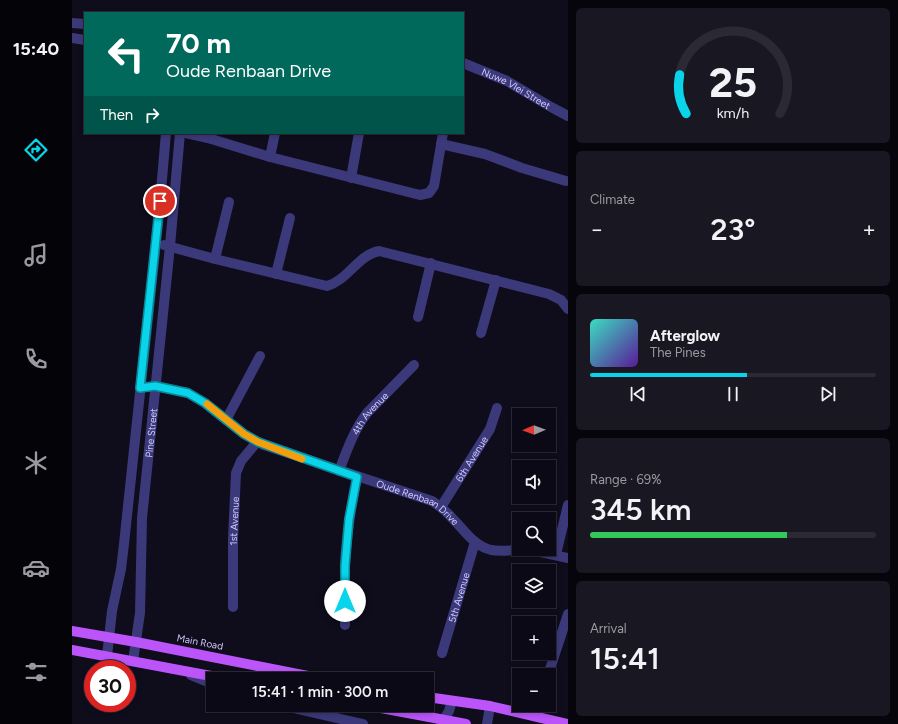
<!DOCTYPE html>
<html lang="en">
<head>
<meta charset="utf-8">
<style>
	body { margin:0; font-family:Figtree,sans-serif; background:#191722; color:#f1f3f6; height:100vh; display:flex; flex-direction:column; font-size:15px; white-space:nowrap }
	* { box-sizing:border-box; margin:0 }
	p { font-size:13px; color:#9a9aa0 }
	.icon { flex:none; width:22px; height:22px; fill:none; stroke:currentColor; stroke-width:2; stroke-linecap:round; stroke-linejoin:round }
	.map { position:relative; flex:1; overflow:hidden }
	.details { display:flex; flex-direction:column; gap:8px; padding:8px; background:#06050c; width:330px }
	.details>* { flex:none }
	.hud { position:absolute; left:12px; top:12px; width:380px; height:122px; border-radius:0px; box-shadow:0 2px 6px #0003,0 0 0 1px #2b2a34; background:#00695c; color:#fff; overflow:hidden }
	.needle { width:26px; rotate:269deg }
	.fabs { position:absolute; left:440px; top:408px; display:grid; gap:8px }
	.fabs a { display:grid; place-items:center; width:44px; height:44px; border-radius:0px; background:#0b0915; box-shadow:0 2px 6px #0003,0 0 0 1px #2b2a34; font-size:20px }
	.speed { position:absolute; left:12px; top:660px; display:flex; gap:8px; font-size:20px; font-weight:700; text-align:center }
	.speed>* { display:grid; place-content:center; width:52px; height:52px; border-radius:50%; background:#0b0915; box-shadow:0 2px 6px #0003,0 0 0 1px #2b2a34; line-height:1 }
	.speed .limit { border:6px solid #d22; background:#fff; color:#111 }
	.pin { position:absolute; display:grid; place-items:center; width:34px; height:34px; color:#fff; margin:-17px; border:2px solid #fff; border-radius:50%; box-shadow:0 1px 4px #0007 }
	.me { position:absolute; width:44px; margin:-22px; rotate:0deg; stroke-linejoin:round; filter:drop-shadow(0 0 3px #0008) }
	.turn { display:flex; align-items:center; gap:14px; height:84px; padding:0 16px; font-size:18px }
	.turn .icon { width:52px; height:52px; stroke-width:2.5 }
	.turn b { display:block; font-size:28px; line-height:34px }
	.then { display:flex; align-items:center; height:38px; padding:0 16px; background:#0003; gap:8px; font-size:15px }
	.big { font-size:30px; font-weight:600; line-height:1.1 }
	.details .widget { flex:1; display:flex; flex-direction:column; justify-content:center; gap:6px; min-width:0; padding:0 14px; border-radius:6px; background:#191722 }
	.details .dial { align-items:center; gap:0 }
	.dial svg { height:104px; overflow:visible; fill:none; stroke:#2b2a34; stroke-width:7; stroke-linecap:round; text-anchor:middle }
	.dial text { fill:#f1f3f6; stroke:none }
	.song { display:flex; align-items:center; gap:12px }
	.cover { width:48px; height:48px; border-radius:6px; background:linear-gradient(135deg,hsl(170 70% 55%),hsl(270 70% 35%)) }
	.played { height:4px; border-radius:2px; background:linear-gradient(90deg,#09d4ea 55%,#2b2a34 55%) }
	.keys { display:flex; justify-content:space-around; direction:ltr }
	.heat { display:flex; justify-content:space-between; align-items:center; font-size:22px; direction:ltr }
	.charge { height:6px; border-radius:3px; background:linear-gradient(90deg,#34c759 69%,#2b2a34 0) }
	.trip { position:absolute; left:134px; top:672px; width:228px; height:40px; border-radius:0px; background:#0b0915; box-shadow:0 2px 6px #0003,0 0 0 1px #2b2a34; font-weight:600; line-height:40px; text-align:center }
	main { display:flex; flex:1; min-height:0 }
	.menu { display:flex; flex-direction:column; width:72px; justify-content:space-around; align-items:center; background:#040408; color:#9a9aa0 }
	.menu .icon { width:28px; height:28px }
	.menu .selected { color:#09d4ea }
	.menu b { font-size:18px; color:#f1f3f6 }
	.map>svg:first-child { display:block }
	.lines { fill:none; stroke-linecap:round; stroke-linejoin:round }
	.minor { stroke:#3b397a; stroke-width:10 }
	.major { stroke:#bb54f9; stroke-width:10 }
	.route-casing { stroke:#068a98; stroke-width:10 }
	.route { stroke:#09d4ea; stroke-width:7 }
	.slow { stroke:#f59e0b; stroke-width:7 }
	.labels { text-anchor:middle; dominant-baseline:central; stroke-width:4; stroke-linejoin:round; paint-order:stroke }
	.street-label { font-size:10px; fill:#cfc9fd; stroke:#0f0c1c }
</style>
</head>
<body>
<main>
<nav class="menu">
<b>15:40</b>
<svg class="icon selected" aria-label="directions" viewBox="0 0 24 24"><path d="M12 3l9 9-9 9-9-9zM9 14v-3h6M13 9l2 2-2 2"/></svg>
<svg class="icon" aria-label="music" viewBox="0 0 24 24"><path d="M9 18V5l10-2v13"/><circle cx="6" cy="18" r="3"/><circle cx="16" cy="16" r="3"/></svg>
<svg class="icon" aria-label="phone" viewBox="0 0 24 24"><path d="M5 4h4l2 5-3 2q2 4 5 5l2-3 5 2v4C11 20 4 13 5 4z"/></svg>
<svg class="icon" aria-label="climate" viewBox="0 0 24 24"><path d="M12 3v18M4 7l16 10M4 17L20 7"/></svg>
<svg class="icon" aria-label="car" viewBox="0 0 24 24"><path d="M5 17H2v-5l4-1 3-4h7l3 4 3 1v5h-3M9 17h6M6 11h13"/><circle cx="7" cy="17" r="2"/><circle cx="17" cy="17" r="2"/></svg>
<svg class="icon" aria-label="filters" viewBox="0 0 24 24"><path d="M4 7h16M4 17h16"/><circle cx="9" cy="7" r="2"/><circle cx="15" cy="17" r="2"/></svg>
</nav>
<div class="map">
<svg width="496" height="724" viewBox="0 0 496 724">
	<rect width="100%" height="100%" fill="#0f0c1c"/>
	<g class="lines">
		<!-- minor -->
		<g class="minor">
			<polyline points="0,23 13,24"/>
			<polyline points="0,38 13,40"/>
			<path id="s1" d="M391 63 435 81 479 107 496 116"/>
			<polyline points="114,133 136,138 198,157 348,195 357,193 362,186 371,133"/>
			<polyline points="369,144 413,154 450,168 494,181"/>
			<polyline points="198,157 203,133"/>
			<polyline points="279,178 287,133"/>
			<path d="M92 245 143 259 255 286C276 280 286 255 307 251L477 294 489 300 496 309"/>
			<polyline points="143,259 157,202"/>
			<polyline points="204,274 218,218"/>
			<polyline points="346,317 359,263"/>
			<polyline points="409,333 424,280"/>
			<path id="s2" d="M77 387 83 386 116 393 133 403 172 434 192 445 360 501C368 506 375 512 381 519 393 531 402 546 419 550 430 552 442 550 453 549"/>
			<polyline points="154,420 188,356"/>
			<path id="s3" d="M267 471C275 450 282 430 295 413L342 365"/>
			<path id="s4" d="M369 507 418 429 425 408"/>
			<polyline points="455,549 496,558"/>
			<polyline points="484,554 496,505"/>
			<path id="s5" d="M161 607V539L164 473 169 461 185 442"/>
			<path d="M273 625C273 606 273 586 273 566 274 536 279 507 285 477"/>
			<path id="s6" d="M370 653 403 542"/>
			<polyline points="35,656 40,611 49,569 52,544 87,214 94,133"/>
			<path id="s7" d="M61 661 68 613 70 518 98 246 108 133"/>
			<polyline points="119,675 141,684"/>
			<polyline points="476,675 496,614"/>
			<polyline points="208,705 291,724"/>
			<polyline points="369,724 377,711 380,701"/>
			<polyline points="415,724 418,706"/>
		</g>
		<!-- major -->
		<g class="major">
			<polyline points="0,631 64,642 251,679"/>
			<polyline points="0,650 155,679"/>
			<polyline points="355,697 418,706 495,724"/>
			<polyline points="293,705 394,724"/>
		</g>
	</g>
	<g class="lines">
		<defs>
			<polyline id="route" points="88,201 68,388 83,386 116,393 133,403 172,434 186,442 285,477 277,519 273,566 273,601"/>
		</defs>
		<!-- route casing -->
		<use href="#route" class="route-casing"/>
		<!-- route -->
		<use href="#route" class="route"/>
		<!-- slow -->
		<polyline class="slow" points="135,404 172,434 186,442 230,459"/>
	</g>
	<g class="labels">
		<!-- street labels -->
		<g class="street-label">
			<text stroke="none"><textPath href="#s1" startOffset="59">Nuwe Vlei Street</textPath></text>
			<text stroke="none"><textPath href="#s3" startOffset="66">4th Avenue</textPath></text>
			<text stroke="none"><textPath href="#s7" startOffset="229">Pine Street</textPath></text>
			<text stroke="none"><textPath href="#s4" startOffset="57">6th Avenue</textPath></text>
			<text stroke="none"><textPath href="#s2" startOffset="297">Oude Renbaan Drive</textPath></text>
			<text stroke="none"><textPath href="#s5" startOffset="86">1st Avenue</textPath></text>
			<text stroke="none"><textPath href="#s6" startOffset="58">5th Avenue</textPath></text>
			<text transform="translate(128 642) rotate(11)">Main Road</text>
		</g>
	</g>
</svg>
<div class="fabs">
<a><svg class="needle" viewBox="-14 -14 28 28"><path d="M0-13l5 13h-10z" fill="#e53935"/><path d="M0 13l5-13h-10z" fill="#9a9aa0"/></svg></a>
<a><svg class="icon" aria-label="sound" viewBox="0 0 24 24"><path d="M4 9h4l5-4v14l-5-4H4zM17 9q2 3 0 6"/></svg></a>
<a><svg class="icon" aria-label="search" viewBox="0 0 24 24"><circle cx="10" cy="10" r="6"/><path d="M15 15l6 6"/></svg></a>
<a><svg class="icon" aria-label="layers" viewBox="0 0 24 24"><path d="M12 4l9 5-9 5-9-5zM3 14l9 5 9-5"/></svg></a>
<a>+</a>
<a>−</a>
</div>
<div class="speed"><div class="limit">30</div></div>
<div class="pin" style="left:88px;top:201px;background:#d93025"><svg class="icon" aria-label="arrive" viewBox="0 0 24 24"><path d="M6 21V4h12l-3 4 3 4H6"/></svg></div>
<svg class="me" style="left:273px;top:601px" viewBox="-20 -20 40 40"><circle r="19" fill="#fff"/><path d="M0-13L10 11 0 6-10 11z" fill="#09d4ea"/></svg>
<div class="trip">15:41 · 1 min · 300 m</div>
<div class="hud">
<div class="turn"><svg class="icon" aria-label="left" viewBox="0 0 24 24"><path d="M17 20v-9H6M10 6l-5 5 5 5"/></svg><div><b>70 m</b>Oude Renbaan Drive</div></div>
<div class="then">Then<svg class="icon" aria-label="right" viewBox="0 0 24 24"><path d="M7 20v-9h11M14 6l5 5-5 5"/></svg></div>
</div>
</div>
<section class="details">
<div class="widget dial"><svg viewBox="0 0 100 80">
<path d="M14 69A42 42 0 1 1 86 69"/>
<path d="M14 69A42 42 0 0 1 9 39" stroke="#09d4ea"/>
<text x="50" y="56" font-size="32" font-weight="700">25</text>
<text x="50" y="72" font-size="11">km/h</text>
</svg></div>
<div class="widget"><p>Climate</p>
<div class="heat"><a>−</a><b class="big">23°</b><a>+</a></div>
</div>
<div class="widget">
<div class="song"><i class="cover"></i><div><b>Afterglow</b><p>The Pines</p></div></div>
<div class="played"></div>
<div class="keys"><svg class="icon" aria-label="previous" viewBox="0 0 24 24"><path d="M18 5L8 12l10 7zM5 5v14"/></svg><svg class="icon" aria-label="pause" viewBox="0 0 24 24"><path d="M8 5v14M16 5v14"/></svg><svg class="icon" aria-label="next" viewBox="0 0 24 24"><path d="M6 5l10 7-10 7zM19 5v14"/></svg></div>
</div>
<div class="widget"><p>Range · 69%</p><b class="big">345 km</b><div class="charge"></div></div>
<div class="widget"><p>Arrival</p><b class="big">15:41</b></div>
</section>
</main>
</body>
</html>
